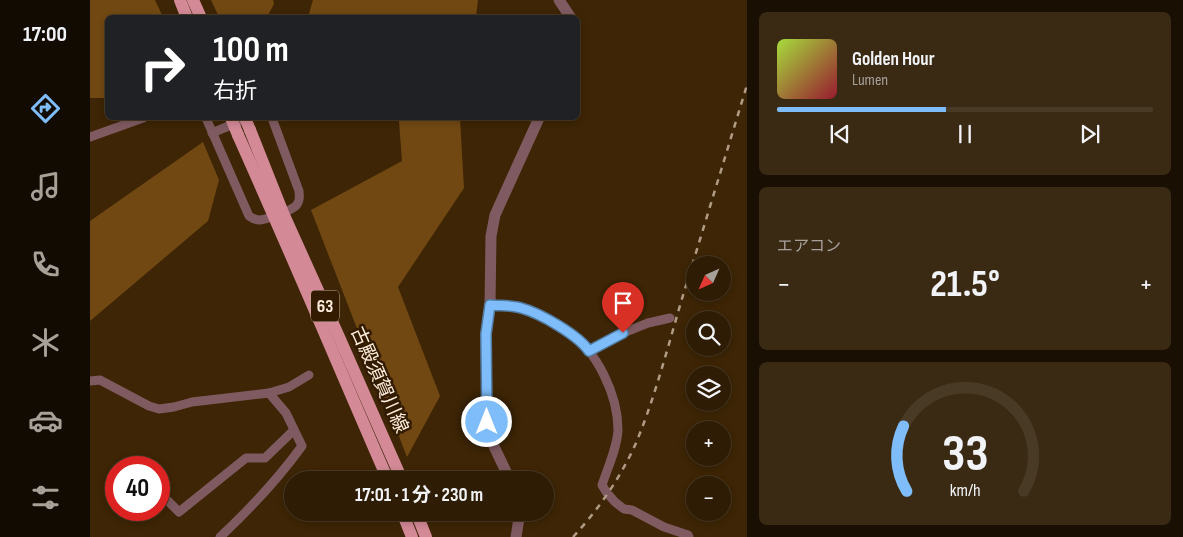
<!DOCTYPE html>
<html lang="ja">
<head>
<meta charset="utf-8">
<style>
	body { margin:0; font-family:"Sofia Sans Condensed","Noto Sans JP",sans-serif; background:#3a2913; color:#f1f3f6; height:100vh; display:flex; flex-direction:column; font-size:19px; white-space:nowrap }
	* { box-sizing:border-box; margin:0 }
	p { font-size:16px; color:#a7a19a }
	.icon { flex:none; width:28px; height:28px; fill:none; stroke:currentColor; stroke-width:2; stroke-linecap:round; stroke-linejoin:round }
	.map { position:relative; flex:1; overflow:hidden }
	.side { display:flex; flex-direction:column; gap:12px; padding:12px; background:#190f02; width:436px }
	.side>* { flex:none }
	.guide { position:absolute; left:15px; top:15px; width:475px; height:105px; border-radius:8px; box-shadow:0 2px 8px #0003,0 0 0 1px #493a26; background:#202124; color:#fff; overflow:hidden }
	.needle { width:32px; rotate:225deg }
	.controls { position:absolute; left:596px; top:256px; display:grid; gap:10px }
	.controls a { display:grid; place-items:center; width:45px; height:45px; border-radius:50%; background:#2e1c04; box-shadow:0 2px 8px #0003,0 0 0 1px #493a26; font-size:25px }
	.speed { position:absolute; left:15px; top:456px; display:flex; gap:10px; font-size:25px; font-weight:700; text-align:center }
	.speed>* { display:grid; place-content:center; width:65px; height:65px; border-radius:50%; background:#2e1c04; box-shadow:0 2px 8px #0003,0 0 0 1px #493a26; line-height:1 }
	.speed .limit { border:8px solid #d22; background:#fff; color:#111 }
	.pin { position:absolute; display:grid; place-items:center; width:42px; height:42px; color:#fff; margin:-51px -21px; border-radius:50% 50% 50% 0; rotate:-45deg; box-shadow:0 0 5px #0007 }
	.pin .icon { rotate:45deg }
	.me { position:absolute; width:55px; margin:-28px; rotate:0deg; stroke-linejoin:round; filter:drop-shadow(0 0 4px #0008) }
	.turn { display:flex; align-items:center; gap:18px; height:105px; padding:0 25px; font-size:22px }
	.turn .icon { width:65px; height:65px; stroke-width:2.5 }
	.turn b { display:block; font-size:35px; line-height:42px }
	.big { font-size:38px; font-weight:700; line-height:1.1 }
	.side .tile { flex:1; display:flex; flex-direction:column; justify-content:center; gap:8px; min-width:0; padding:0 18px; border-radius:8px; background:#3a2913 }
	.side .dial { align-items:center; gap:0 }
	.dial svg { height:130px; overflow:visible; fill:none; stroke:#493a26; stroke-width:7; stroke-linecap:round; text-anchor:middle }
	.dial text { fill:#f1f3f6; stroke:none }
	.song { display:flex; align-items:center; gap:15px }
	.cover { width:60px; height:60px; border-radius:8px; background:linear-gradient(135deg,hsl(80 70% 55%),hsl(350 70% 35%)) }
	.played { height:5px; border-radius:2px; background:linear-gradient(90deg,#7ebdf9 45%,#493a26 45%) }
	.keys { display:flex; justify-content:space-around; direction:ltr }
	.heat { display:flex; justify-content:space-between; align-items:center; font-size:28px; direction:ltr }
	.trip { position:absolute; left:194px; top:471px; width:270px; height:50px; border-radius:25px; background:#2e1c04; box-shadow:0 2px 8px #0003,0 0 0 1px #493a26; font-weight:700; line-height:50px; text-align:center }
	main { display:flex; flex:1; min-height:0 }
	.tabs { display:flex; flex-direction:column; width:90px; justify-content:space-around; align-items:center; background:#120b02; color:#a7a19a }
	.tabs .icon { width:35px; height:35px }
	.tabs .active { color:#7ebdf9 }
	.tabs b { font-size:22px; color:#f1f3f6 }
	.map>svg:first-child { display:block }
	.forest { fill:#714812 }
	.lines { fill:none; stroke-linecap:round; stroke-linejoin:round }
	.minor { stroke:#7f5b61; stroke-width:9 }
	.tertiary { stroke:#7f5b61; stroke-width:11 }
	.primary { stroke:#d38996; stroke-width:12 }
	.rail { stroke:#b09c85; stroke-width:2.5; stroke-dasharray:6 6; stroke-linecap:butt }
	.primary-bridge { stroke:#d38996; stroke-width:12 }
	.route-casing { stroke:#527ba2; stroke-width:12 }
	.route { stroke:#7ebdf9; stroke-width:9 }
	.labels { text-anchor:middle; dominant-baseline:central; stroke-width:5; stroke-linejoin:round; paint-order:stroke }
	.shield { fill:#331b00; stroke:#c2af9b; stroke-width:1 }
	.shield-label { font-size:18px; font-weight:bold; fill:#fed }
	.street-label { font-size:19px; fill:#fed; stroke:#331b00 }
</style>
</head>
<body>
<main>
<nav class="tabs">
<b>17:00</b>
<svg class="icon active" aria-label="directions" viewBox="0 0 24 24"><path d="M12 3l9 9-9 9-9-9zM9 14v-3h6M13 9l2 2-2 2"/></svg>
<svg class="icon" aria-label="music" viewBox="0 0 24 24"><path d="M9 18V5l10-2v13"/><circle cx="6" cy="18" r="3"/><circle cx="16" cy="16" r="3"/></svg>
<svg class="icon" aria-label="phone" viewBox="0 0 24 24"><path d="M5 4h4l2 5-3 2q2 4 5 5l2-3 5 2v4C11 20 4 13 5 4z"/></svg>
<svg class="icon" aria-label="climate" viewBox="0 0 24 24"><path d="M12 3v18M4 7l16 10M4 17L20 7"/></svg>
<svg class="icon" aria-label="car" viewBox="0 0 24 24"><path d="M5 17H2v-5l4-1 3-4h7l3 4 3 1v5h-3M9 17h6M6 11h13"/><circle cx="7" cy="17" r="2"/><circle cx="17" cy="17" r="2"/></svg>
<svg class="icon" aria-label="filters" viewBox="0 0 24 24"><path d="M4 7h16M4 17h16"/><circle cx="9" cy="7" r="2"/><circle cx="15" cy="17" r="2"/></svg>
</nav>
<div class="map">
<svg width="657" height="537" viewBox="0 0 657 537">
	<rect width="100%" height="100%" fill="#3d2505"/>
	<!-- forest -->
	<g class="forest">
		<polygon points="0,0 65,0 73,17 18,18 17,98 0,98"/>
		<polygon points="121,0 183,0 184,4 177,17 129,17"/>
		<polygon points="223,0 388,0 386,17 218,17"/>
		<polygon points="327,118 370,118 374,188 308,287 350,396 317,457 221,210 312,161 309,121"/>
		<polygon points="113,142 129,180 118,221 0,321 0,221"/>
	</g>
	<g class="lines">
		<!-- minor -->
		<g class="minor">
			<path d="M116 118 159 216C169 223 174 219 185 216"/>
			<path d="M182 118 209 191C211 205 206 207 193 213"/>
			<polyline points="122,133 148,122"/>
			<polyline points="0,137 53,118"/>
			<path d="M400 305C410 306 421 305 430 307 440 310 449 316 458 320 464 324 472 327 478 331 507 351 528 395 528 430 527 448 518 467 512 485L517 493 525 502 534 509 542 510 574 527 598 535 599 537"/>
			<polyline points="499,351 533,333 558,323 580,318"/>
			<polyline points="0,381 10,380 59,406 69,409 84,407 102,402 179,393 199,387 219,375"/>
			<polyline points="69,492 89,512 156,458 175,458 204,430"/>
			<path d="M130 537C160 509 188 479 212 446L196 413 179 393"/>
		</g>
		<!-- tertiary -->
		<g class="tertiary">
			<polyline points="469,0 481,18"/>
			<polyline points="420,480 400,438 397,422 396,334 400,305 401,236 405,215 449,118"/>
			<polyline points="426,537 430,512"/>
		</g>
		<!-- primary -->
		<g class="primary">
			<polyline points="90,0 97,18"/>
			<polyline points="103,0 111,18"/>
			<polyline points="160,130 193,213 249,337 312,480"/>
			<path d="M148 135C199 249 248 365 298 480"/>
			<polyline points="312,512 322,537"/>
			<polyline points="326,512 336,537"/>
		</g>
		<!-- rail -->
		<path class="rail" d="M483 537C508 510 531 477 546 443 566 395 579 342 594 292 615 223 636 154 657 85"/>
		<!-- primary-bridge -->
		<g class="primary-bridge">
			<polyline points="141,118 148,135"/>
			<polyline points="155,118 160,130"/>
		</g>
	</g>
	<g class="lines">
		<defs>
			<path id="route" d="M397 422 396 334 400 305C410 306 422 305 431 308 450 313 488 335 499 351L533 333"/>
		</defs>
		<!-- route casing -->
		<use href="#route" class="route-casing"/>
		<!-- route -->
		<use href="#route" class="route"/>
	</g>
	<g class="labels">
		<!-- shield labels -->
		<rect class="shield" x="221" y="290.5" width="28" height="31" rx="4"/>
		<g class="shield-label">
			<text x="235" y="306">63</text>
		</g>
		<!-- street labels -->
		<g class="street-label">
			<text transform="translate(289 380) rotate(66)">古殿須賀川線</text>
		</g>
	</g>
</svg>
<div class="controls">
<a><svg class="needle" viewBox="-14 -14 28 28"><path d="M0-13l5 13h-10z" fill="#e53935"/><path d="M0 13l5-13h-10z" fill="#a7a19a"/></svg></a>
<a><svg class="icon" aria-label="search" viewBox="0 0 24 24"><circle cx="10" cy="10" r="6"/><path d="M15 15l6 6"/></svg></a>
<a><svg class="icon" aria-label="layers" viewBox="0 0 24 24"><path d="M12 4l9 5-9 5-9-5zM3 14l9 5 9-5"/></svg></a>
<a>+</a>
<a>−</a>
</div>
<div class="speed"><div class="limit">40</div></div>
<div class="pin" style="left:533px;top:333px;background:#d93025"><svg class="icon" aria-label="arrive" viewBox="0 0 24 24"><path d="M6 21V4h12l-3 4 3 4H6"/></svg></div>
<svg class="me" style="left:397px;top:422px" viewBox="-20 -20 40 40"><circle r="17" fill="#7ebdf9" stroke="#fff" stroke-width="3"/><path d="M0-11L8 9 0 5-8 9z" fill="#fff"/></svg>
<div class="trip">17:01 · 1 分 · 230 m</div>
<div class="guide">
<div class="turn"><svg class="icon" aria-label="right" viewBox="0 0 24 24"><path d="M7 20v-9h11M14 6l5 5-5 5"/></svg><div><b>100 m</b>右折</div></div>
</div>
</div>
<section class="side">
<div class="tile">
<div class="song"><i class="cover"></i><div><b>Golden Hour</b><p>Lumen</p></div></div>
<div class="played"></div>
<div class="keys"><svg class="icon" aria-label="previous" viewBox="0 0 24 24"><path d="M18 5L8 12l10 7zM5 5v14"/></svg><svg class="icon" aria-label="pause" viewBox="0 0 24 24"><path d="M8 5v14M16 5v14"/></svg><svg class="icon" aria-label="next" viewBox="0 0 24 24"><path d="M6 5l10 7-10 7zM19 5v14"/></svg></div>
</div>
<div class="tile"><p>エアコン</p>
<div class="heat"><a>−</a><b class="big">21.5°</b><a>+</a></div>
</div>
<div class="tile dial"><svg viewBox="0 0 100 80">
<path d="M14 69A42 42 0 1 1 86 69"/>
<path d="M14 69A42 42 0 0 1 12 29" stroke="#7ebdf9"/>
<text x="50" y="56" font-size="32" font-weight="700">33</text>
<text x="50" y="72" font-size="11">km/h</text>
</svg></div>
</section>
</main>
</body>
</html>
